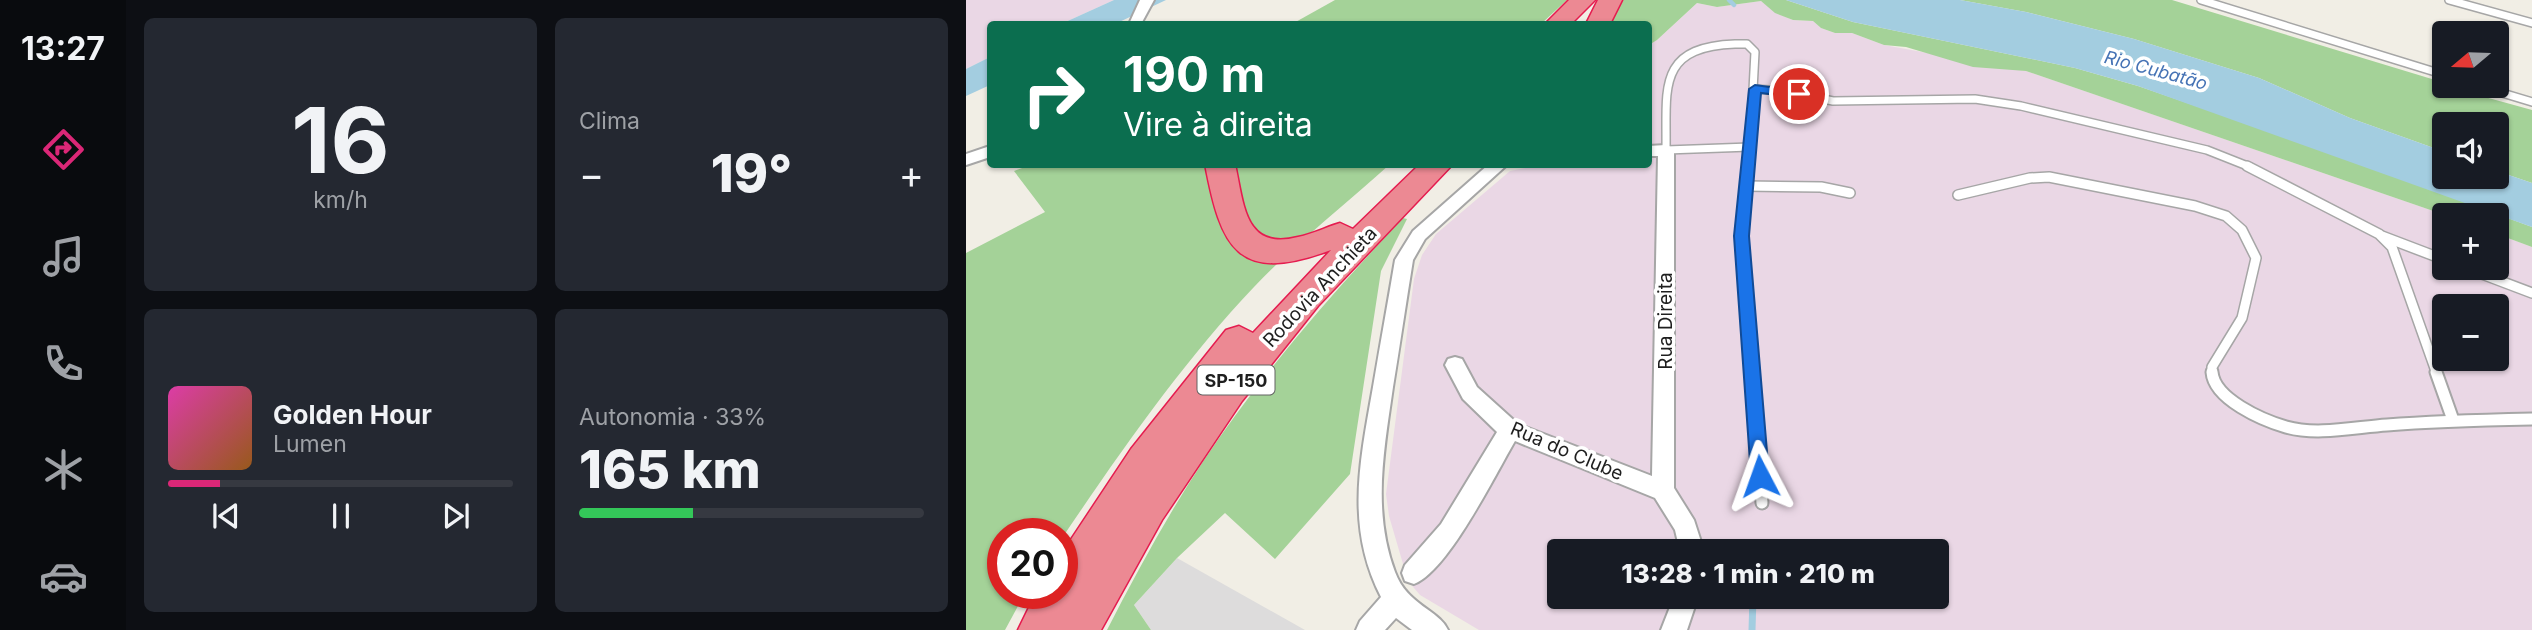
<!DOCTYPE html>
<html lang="pt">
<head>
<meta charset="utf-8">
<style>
	body { margin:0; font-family:Inter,sans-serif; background:#242831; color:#f1f3f6; height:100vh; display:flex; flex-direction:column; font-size:26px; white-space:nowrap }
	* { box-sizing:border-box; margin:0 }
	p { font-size:23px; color:#9ea1a6 }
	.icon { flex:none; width:38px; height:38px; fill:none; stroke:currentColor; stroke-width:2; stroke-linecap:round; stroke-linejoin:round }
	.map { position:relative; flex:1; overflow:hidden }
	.sheet { display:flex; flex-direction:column; gap:18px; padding:18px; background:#0d0f14; width:840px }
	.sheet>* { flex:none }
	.hud { position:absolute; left:21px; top:21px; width:665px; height:147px; border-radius:7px; box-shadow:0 2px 5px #0004; background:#0b6e4f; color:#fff; overflow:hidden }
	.needle { width:46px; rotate:251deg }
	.controls { position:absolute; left:1466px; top:21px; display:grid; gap:14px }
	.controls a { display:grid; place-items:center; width:77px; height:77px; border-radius:7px; background:#171b24; box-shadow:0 2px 5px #0004; font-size:35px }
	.speed { position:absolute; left:21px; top:518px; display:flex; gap:14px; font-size:35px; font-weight:700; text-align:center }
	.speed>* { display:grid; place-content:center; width:91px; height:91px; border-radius:50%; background:#171b24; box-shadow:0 2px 5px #0004; line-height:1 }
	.speed .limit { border:10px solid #d22; background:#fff; color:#111 }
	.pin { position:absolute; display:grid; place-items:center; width:60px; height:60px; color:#fff; margin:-30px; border:4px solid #fff; border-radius:50%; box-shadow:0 2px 7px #0007 }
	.me { position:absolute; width:77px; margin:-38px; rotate:356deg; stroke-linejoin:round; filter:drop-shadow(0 0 5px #0008) }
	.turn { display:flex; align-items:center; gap:24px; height:147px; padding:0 21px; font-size:32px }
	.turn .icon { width:91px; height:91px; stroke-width:2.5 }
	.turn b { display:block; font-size:49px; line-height:60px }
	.big { font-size:52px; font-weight:800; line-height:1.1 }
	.sheet .tile { flex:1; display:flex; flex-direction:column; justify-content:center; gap:10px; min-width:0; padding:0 24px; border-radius:10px; background:#242831 }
	.sheet .dial { align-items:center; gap:0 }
	.dial b { font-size:91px; line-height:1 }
	.song { display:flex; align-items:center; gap:21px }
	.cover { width:84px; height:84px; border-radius:10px; background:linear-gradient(135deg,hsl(320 70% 55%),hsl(30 70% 35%)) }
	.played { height:7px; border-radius:4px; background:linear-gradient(90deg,#db2777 15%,#363941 15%) }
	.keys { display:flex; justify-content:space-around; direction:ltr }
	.heat { display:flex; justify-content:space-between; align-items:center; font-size:38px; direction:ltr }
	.charge { height:10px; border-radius:5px; background:linear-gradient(90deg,#34c759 33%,#363941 0) }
	.sheet .tiles { flex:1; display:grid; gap:18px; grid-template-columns:repeat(2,1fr) }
	.trip { position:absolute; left:581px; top:539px; width:402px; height:70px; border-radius:7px; background:#171b24; box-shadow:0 2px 5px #0004; font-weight:800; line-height:70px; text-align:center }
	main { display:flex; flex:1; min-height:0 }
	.dock { display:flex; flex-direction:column; width:126px; justify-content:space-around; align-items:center; background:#090b0e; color:#9ea1a6 }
	.dock .icon { width:49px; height:49px }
	.dock .selected { color:#db2777 }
	.dock b { font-size:32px; color:#f1f3f6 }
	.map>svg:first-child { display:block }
	.residential { fill:#dddcdc }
	.industrial { fill:#ead7e5; fill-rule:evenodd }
	.forest { fill:#a4d298 }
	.water { fill:#a3cde0 }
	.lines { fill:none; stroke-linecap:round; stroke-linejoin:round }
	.stream-far1 { stroke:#a3cde0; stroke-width:4.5 }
	.stream { stroke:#a3cde0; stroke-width:7 }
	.lane-far2-casing { stroke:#a6a6a6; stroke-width:10 }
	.lane-far1-casing { stroke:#a6a6a6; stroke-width:12 }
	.lane-casing { stroke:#a6a6a6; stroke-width:15 }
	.street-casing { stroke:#a6a6a6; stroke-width:4 }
	.highway-casing { stroke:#e51c4f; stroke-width:3 }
	.lane-far2 { stroke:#fff; stroke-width:7 }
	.lane-far1 { stroke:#fff; stroke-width:9 }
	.lane { stroke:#fff; stroke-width:11 }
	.street { fill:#fff; fill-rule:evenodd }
	.highway { fill:#ec8993; fill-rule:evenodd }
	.route { fill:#1a73e8; stroke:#114b97; stroke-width:2 }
	.labels { text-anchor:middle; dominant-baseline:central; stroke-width:7; stroke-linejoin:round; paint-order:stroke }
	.far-water-label { font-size:18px; font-style:italic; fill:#4673b5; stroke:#fff }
	.shield { fill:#fff; stroke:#626262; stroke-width:2 }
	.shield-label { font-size:18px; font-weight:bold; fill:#1f1f1f }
	.street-label { font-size:19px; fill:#1f1f1f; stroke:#fff }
</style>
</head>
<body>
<main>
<nav class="dock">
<b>13:27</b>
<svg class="icon selected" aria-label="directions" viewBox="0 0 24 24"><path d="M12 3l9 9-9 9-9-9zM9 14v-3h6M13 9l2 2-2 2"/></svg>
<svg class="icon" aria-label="music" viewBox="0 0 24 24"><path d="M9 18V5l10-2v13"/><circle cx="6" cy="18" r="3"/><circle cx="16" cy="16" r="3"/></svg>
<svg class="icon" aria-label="phone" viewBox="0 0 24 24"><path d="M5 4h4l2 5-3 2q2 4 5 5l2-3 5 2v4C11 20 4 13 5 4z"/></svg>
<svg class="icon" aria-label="climate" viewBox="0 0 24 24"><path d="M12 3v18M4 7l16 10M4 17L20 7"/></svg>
<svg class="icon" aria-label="car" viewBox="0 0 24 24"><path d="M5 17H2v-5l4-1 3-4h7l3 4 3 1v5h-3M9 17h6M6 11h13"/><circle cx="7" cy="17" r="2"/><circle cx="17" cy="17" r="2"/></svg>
</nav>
<section class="sheet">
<div class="tiles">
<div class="tile dial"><b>16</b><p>km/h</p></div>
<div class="tile"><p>Clima</p>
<div class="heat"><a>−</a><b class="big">19°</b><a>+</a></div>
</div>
<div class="tile">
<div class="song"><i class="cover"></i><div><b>Golden Hour</b><p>Lumen</p></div></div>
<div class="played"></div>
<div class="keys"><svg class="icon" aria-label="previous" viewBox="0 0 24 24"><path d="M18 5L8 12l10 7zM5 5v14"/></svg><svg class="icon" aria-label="pause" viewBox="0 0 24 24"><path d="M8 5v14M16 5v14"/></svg><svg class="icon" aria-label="next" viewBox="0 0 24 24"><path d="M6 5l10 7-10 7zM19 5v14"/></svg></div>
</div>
<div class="tile"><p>Autonomia · 33%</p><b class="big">165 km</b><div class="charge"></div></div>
</div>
</section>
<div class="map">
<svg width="1566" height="630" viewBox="0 0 1566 630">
	<rect width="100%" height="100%" fill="#f1eee5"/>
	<!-- residential -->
	<polygon class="residential" points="211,558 339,630 185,630 168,605"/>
	<!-- industrial -->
	<g class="industrial">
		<polygon points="0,0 148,0 95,24 24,24 24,57 0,69"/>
		<path d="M795 1 810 13 827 20 847 21 855 28 869 33H886L918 45 1060 71 1479 215V268H1531V234L1566 247V630H513L454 595 442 581 423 516 420 494 448 279 456 255 470 234 544 171 559 168 682 164 683 45 691 40 731 3 751 7ZM1479 306H1531V359H1479ZM593 551H971V597H593Z"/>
	</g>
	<!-- forest -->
	<g class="forest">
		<polygon points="369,0 601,0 575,24 326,24"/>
		<polygon points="657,0 820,0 887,22 1109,68 1172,86 1346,146 1566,227 1566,247 1531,234 1531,215 1479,215 1060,71 1007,67 940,47 918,45 886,33 869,33 855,28 847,21 827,20 809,13 795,1 751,7 731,3 691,40 683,45 682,24 642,24"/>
		<polygon points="994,0 1206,0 1479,83 1479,86 1566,110 1566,183 1531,171 1531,124 1479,124 1479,152 1384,118 1293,78 1168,39 1060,12"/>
		<path d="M67 164 423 165C379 205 330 243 288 287 216 363 155 451 96 538V534H37V593H59L39 630H0V253L79 212 48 171Z"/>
		<path d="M437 218 441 219 415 271 384 474 309 559 259 513 211 558 168 605 185 630H141C179 556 219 483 269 416 320 346 378 281 437 218Z"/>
	</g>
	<!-- water -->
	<g class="water">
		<polygon points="148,0 200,0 149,24 95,24"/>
		<polygon points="820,0 994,0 1060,12 1168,39 1293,78 1384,118 1479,152 1479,177 1531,177 1531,171 1566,183 1566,227 1172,86 1109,68 887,22"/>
		<polygon points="24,57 24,85 0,96 0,69"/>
	</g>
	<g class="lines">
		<!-- stream-far1 -->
		<polyline class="stream-far1" points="763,0 768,5"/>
		<!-- stream -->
		<polyline class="stream" points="786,630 787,597"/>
		<defs>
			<g id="lane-far2">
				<polyline points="1235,0 1479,75"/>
				<polyline points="1483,0 1566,23"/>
				<path d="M769 44H781L789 52 784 147 700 150C701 89 690 47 769 44Z"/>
				<polyline points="1513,86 1566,102"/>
				<polyline points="789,89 819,91 867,101 1009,99 1055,106 1241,150 1284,167"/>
				<polyline points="782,167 784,147"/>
			</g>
			<g id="lane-far1">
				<polyline points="782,166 776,236 786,374"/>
				<polyline points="1281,166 1413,234 1426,247 1471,374"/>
				<polyline points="780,186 855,187 884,193"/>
				<polyline points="992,195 1064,178 1083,177 1229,206 1260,216 1276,230 1290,258 1276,318 1246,367 1246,374"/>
				<polyline points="1416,236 1479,260"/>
				<polyline points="1500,268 1566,293"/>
			</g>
			<g id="lane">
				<polyline points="786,372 796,503"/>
				<path d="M1246 372C1248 399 1296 420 1320 427 1351 436 1390 427 1421 425 1470 421 1518 420 1566 419"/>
				<polyline points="1470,372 1487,420"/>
			</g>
			<g id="street">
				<polygon points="174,0 188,0 175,24 163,24"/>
				<path d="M700 145 708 150V488L728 520 738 551H714L709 530 689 498 549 441C529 475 482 571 448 584L439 581 436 573 439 565 475 524 531 432 497 399 479 365 482 359 489 357 496 359 511 387 552 424 686 476 692 156H682V146Z"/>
				<polygon points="24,146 24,157 0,165 0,154"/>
				<path d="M523 164H542L459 239 447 260C440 302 434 345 427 387 418 450 406 511 429 572 441 605 473 610 482 630H446L430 618 419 630H390L394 621 415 597C379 527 394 461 407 387 414 345 422 302 429 260L447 231Z"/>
				<polygon points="708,597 732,597 721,630 695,630"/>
			</g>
			<g id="highway">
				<polygon points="603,0 629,0 605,24 579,24"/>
				<polygon points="632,0 656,0 644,24 620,24"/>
				<path d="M239 164H269C278 204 278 251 332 237 347 234 360 227 374 223L387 229 454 164H487L352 306 276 401 196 520 135 630H52L70 593H96V553L165 449 260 330 273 326 287 333 365 250C271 285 255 248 239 164Z"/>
			</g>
		</defs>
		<!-- lane-far2 casing -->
		<use href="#lane-far2" class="lane-far2-casing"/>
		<!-- lane-far1 casing -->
		<use href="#lane-far1" class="lane-far1-casing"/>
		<!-- lane casing -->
		<use href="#lane" class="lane-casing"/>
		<!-- street casing -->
		<use href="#street" class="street-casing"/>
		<!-- highway casing -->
		<use href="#highway" class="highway-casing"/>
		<!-- lane-far2 -->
		<use href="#lane-far2" class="lane-far2"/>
		<!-- lane-far1 -->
		<use href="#lane-far1" class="lane-far1"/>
		<!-- lane -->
		<use href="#lane" class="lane"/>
		<!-- street -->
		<use href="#street" class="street"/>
		<!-- highway -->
		<use href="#highway" class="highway"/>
	</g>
	<!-- route -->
	<polygon class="route" points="789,85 833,91 839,94 833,98 795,93 783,236 803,476 801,482 794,484 787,482 785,476 768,236 783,89"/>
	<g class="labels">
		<!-- far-water labels -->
		<g class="far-water-label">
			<text transform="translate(1190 70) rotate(15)">Rio Cubatão</text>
		</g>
		<!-- shield labels -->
		<rect class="shield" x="231.5" y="365.5" width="77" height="29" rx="5"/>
		<g class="shield-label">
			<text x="270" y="380">SP-150</text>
		</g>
		<!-- street labels -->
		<g class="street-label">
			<text transform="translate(354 287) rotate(-47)">Rodovia Anchieta</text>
			<text transform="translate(699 321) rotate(-90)">Rua Direita</text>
			<text transform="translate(601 451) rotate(23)">Rua do Clube</text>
		</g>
	</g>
</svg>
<div class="controls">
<a><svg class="needle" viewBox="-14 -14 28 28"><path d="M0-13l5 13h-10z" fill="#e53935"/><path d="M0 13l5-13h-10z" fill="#9ea1a6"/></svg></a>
<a><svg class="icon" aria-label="sound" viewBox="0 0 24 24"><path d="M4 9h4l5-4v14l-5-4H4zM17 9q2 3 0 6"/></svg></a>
<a>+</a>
<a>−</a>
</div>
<div class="speed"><div class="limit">20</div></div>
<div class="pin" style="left:833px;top:94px;background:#d93025"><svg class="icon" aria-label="arrive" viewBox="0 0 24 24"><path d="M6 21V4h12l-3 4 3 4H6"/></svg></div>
<svg class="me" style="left:794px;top:476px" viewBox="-20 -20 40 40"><path d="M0-17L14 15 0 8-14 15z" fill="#1a73e8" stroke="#fff" stroke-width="4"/></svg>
<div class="trip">13:28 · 1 min · 210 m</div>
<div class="hud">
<div class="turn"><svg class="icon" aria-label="right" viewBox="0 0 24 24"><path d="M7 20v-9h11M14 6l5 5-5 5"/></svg><div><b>190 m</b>Vire à direita</div></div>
</div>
</div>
</main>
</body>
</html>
